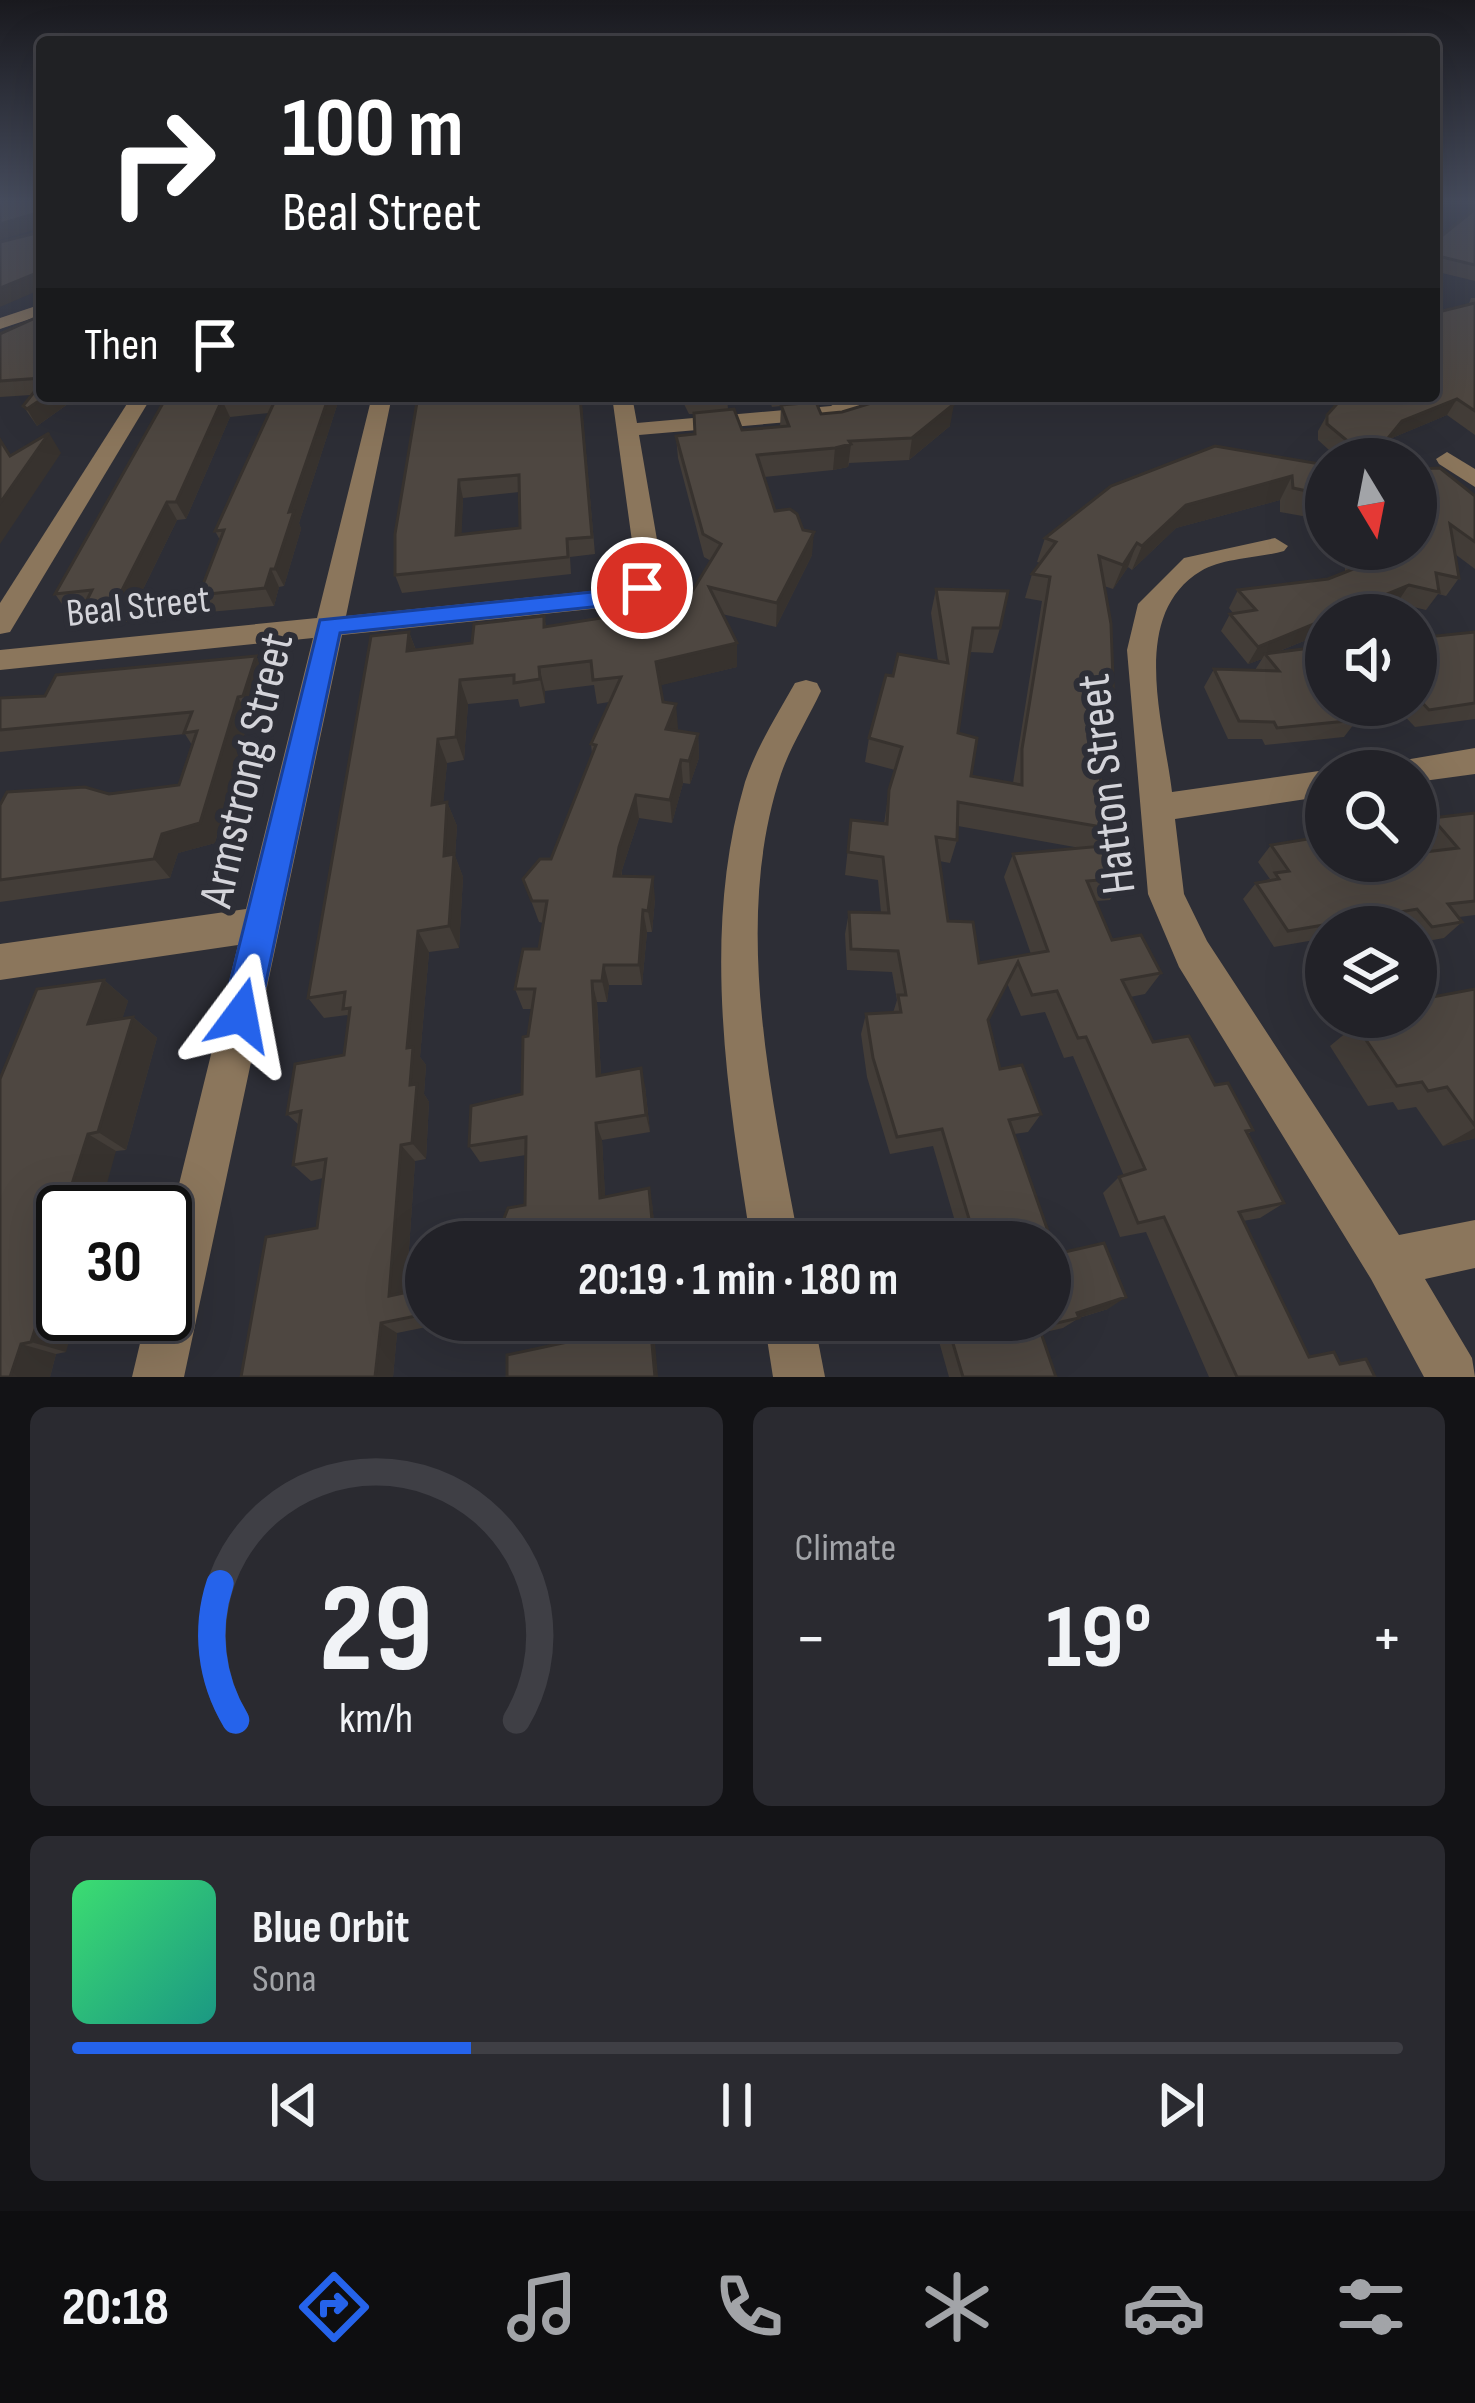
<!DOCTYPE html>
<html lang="en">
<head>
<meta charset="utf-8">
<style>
	body { margin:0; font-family:"Sofia Sans Condensed",sans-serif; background:#2a2a30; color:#f1f3f6; height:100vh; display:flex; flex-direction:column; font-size:45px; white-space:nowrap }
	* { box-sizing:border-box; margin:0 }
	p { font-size:39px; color:#a2a4a8 }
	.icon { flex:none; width:66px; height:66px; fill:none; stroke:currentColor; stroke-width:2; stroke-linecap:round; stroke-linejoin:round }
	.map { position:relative; height:1377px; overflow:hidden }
	.side { display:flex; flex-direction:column; gap:30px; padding:30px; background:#131316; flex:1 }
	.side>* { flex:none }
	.hud { position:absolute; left:36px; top:36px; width:1404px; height:366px; border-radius:12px; box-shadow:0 12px 48px #0002,0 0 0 3px #3f3f45; background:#202124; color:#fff; overflow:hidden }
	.needle { width:78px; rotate:170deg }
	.tools { position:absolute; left:1305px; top:438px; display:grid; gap:24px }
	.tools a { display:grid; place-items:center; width:132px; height:132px; border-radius:50%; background:#222228; box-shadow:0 12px 48px #0002,0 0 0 3px #3f3f45; font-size:60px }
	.speed { position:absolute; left:36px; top:1185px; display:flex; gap:24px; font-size:60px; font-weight:700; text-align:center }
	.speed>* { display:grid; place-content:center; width:156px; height:156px; border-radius:50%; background:#222228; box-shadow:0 12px 48px #0002,0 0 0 3px #3f3f45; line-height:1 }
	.speed .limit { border:6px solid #111; border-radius:18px; background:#fff; color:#111 }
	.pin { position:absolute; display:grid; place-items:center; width:102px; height:102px; color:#fff; margin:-51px; border:6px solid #fff; border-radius:50%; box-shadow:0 3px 12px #0007 }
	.me { position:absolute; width:132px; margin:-66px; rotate:13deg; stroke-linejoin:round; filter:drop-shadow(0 0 9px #0008) }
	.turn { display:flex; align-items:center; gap:42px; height:252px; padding:0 48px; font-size:54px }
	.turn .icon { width:156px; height:156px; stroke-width:2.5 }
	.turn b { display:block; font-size:84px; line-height:102px }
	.then { display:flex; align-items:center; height:114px; padding:0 48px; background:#0003; gap:24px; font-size:45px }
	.big { font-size:90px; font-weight:700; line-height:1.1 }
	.side .card { flex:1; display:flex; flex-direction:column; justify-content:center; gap:18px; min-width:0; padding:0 42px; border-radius:18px; background:#2a2a30 }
	.side .dial { align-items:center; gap:0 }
	.dial svg { height:312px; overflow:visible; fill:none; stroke:#3f3f45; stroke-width:7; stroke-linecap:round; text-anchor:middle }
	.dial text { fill:#f1f3f6; stroke:none }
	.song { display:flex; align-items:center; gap:36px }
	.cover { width:144px; height:144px; border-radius:18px; background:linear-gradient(135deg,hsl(140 70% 55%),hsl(170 70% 35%)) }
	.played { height:12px; border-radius:6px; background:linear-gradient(90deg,#2563eb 30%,#3f3f45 30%) }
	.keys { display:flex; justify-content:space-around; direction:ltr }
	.heat { display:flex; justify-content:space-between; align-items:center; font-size:66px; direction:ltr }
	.side .tiles { flex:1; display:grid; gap:30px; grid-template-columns:1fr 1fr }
	.card:last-child { grid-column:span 2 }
	.trip { position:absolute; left:405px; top:1221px; width:666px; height:120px; border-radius:60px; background:#222228; box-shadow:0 12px 48px #0002,0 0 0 3px #3f3f45; font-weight:700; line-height:120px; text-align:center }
	.tab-bar { display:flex; height:192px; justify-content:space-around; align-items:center; background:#0e0e10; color:#a2a4a8 }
	.tab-bar .icon { width:84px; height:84px }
	.tab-bar .selected { color:#2563eb }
	.tab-bar b { font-size:54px; color:#f1f3f6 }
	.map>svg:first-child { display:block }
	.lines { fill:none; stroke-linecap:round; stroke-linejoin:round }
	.minor { fill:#8b765c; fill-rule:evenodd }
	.wall { fill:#433d38; fill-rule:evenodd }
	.shaded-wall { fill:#37322e }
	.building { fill:#4e4741; stroke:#37322e; stroke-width:3; fill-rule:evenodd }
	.route { fill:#2563eb; stroke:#184099; stroke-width:3 }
	.labels { text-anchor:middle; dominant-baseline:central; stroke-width:12; stroke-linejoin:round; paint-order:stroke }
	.street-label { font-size:39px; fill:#d4d4da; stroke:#2d2e36 }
	.near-street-label { font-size:48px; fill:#d4d4da; stroke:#2d2e36 }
</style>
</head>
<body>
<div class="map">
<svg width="1475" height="1377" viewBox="0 0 1475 1377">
	<rect width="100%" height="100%" fill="#2d2e36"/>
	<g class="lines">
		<!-- minor -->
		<g class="minor">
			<polygon points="42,304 42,315 0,329 0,318"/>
			<polygon points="132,396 152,396 10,632 0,634 0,603"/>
			<polygon points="372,396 392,396 346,616 601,590 630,583 635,563 612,396 632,396 637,423 831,406 845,396 865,396 857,409 835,418 639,435 661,563 651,594 601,608 342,635 184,1377 132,1377 147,1314 165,1314 165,1241 238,945 0,980 0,944 246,909 313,638 0,670 0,650 317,618"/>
			<polygon points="1447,452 1475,469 1475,487 1439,464 1436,459"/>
			<path d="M1275 538 1288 546 1284 551C1260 558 1222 558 1201 571 1128 615 1164 724 1172 792L1326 770V796L1175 819 1184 894 1207 941 1399 1235 1475 1220V1268L1425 1279 1472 1358 1475 1377H1424L1371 1279 1179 967 1148 894 1127 650 1138 604 1184 558Z"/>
			<path d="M806 680 817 683 821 691C808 719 791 745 781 774 732 922 771 1094 799 1242H751C727 1091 701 932 745 782 756 748 777 715 795 683Z"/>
			<polygon points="1475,748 1475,774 1416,782 1416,771 1389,771 1393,762"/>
			<polygon points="764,1320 814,1320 825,1377 773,1377"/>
		</g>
	</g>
	<!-- wall -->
	<g class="wall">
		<polygon points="1475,209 1475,281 1434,271 1434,242"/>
		<polygon points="1471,298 1475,298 1475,435 1447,415 1392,438 1386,445 1404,459 1339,459 1318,440 1318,431 1327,415 1434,396"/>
		<polygon points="42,315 42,396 79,396 37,426 23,406 31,395 0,397 0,334"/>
		<polygon points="167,396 340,396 299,523 301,529 284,586 279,587 274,606 209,612 199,595 220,540 215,531 269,413 230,417 186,519 177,520 127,622 95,625 84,610 67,611 55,594"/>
		<path d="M418 396H581L595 554 570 557 571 574 402 593 395 575ZM519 492 520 528 461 535 463 498Z"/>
		<polygon points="665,396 727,396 728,410 742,430 780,427 781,406 772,407 768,396 806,396 805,403 821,414 842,412 875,402 882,396 950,396 935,397 950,426 909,460 849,463 848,467 833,470 764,477 775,511 812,555 776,627 722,614 737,643 737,667 660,685 663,702 678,728 676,731 698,734 699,758 690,784 683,783 672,823 639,818 622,870 622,876 655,899 652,932 647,932 642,985 609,985 607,1002 597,1002 601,1075 645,1086 650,1132 602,1140 605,1197 652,1203 656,1242 495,1242 525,1205 526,1155 480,1162 469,1146 522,1094 532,1009 523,1009 515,989 539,949 543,923 539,922 523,879 551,859 592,753 591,744 609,702 597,704 594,685 545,691 545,703 520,707 518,699 468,704 464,760 447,763 443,803 447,802 457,826 455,856 463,877 459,948 429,952 420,1057 426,1065 424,1094 429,1102 426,1159 415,1161 406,1293 426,1288 426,1320 461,1320 397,1333 393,1377 317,1228 323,1178 311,1181 293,1165 299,1125 287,1114 344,1055 349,1017 347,1015 324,1018 308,998 409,632 416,650 472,643 544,616 546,627 684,605 711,561 704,557 678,458 676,436 695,434 694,414 689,414 681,398 665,400"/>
		<path d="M1326 465V474L1320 485 1321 494 1308 517 1280 512V500L1176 528 1132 570 1128 567 1113 589 1104 586 1113 732 1103 752 1099 797 1113 829 1104 846 1123 878 1110 900 1096 901 1112 940 1161 973 1145 994 1130 997 1153 1042 1215 1085 1253 1130 1248 1134 1284 1203 1260 1218 1243 1221 1309 1357 1340 1364 1375 1377H1209L1146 1232 1120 1237 1103 1193 1119 1177 1124 1176 1073 1056 1064 1058 1045 1012 1021 1016 1007 983 988 1021 1000 1069 1041 1114 1028 1132 1014 1134 1056 1254 1108 1309 1079 1318 1063 1328 1041 1333 1056 1377H949L933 1320H1050V1242H961L933 1146 890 1154 867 1077 861 1034 866 1014 893 1013 897 1000 892 972 847 970 845 934 849 912 881 913 878 880 845 875 851 820 884 824 889 790 895 770 865 762 869 738 893 676 938 661 931 613 936 589 1000 628 993 653 970 652 958 733 971 776 1013 783 1042 601 1025 598 1032 574 1041 563 1037 562 1045 538ZM958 826 1080 848 1013 854 1004 877 1031 954 979 963 948 921 939 861 950 863 957 840Z"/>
		<polygon points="1475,496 1475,569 1455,554 1459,578 1446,596 1438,594 1426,610 1397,603 1367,615 1326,615 1326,632 1277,652 1326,705 1393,705 1350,711 1357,720 1344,737 1265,745 1262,739 1228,739 1204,687 1214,669 1255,670 1262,659 1248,664 1221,631 1230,614 1233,613 1229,608 1238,590 1328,579 1345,572 1345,555 1338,549 1416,549"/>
		<polygon points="1325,509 1326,509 1326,537 1315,527"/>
		<polygon points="1475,632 1475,719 1415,727 1394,705 1416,705 1416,638"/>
		<polygon points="256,656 267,676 254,716 249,717 215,843 178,853 170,878 0,902 0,805 179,785 192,745 185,734 0,752 0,698 45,696"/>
		<polygon points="1475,813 1475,915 1459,917 1462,922 1444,938 1416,943 1416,927 1401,927 1400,925 1389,927 1326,927 1326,938 1274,947 1243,899 1256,883 1270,879 1258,862 1271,845 1326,861 1429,852 1416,835 1432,818"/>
		<polygon points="104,980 128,1001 122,1019 133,1017 157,1038 126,1150 116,1151 63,1212 66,1352 56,1354 50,1377 0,1377"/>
		<polygon points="1475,989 1475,1138 1443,1146 1416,1107 1398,1110 1393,1102 1368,1106 1330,1046 1347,1032 1338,1018 1416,1017"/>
		<polygon points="663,1320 665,1341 655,1343 572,1341"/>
	</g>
	<!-- shaded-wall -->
	<g class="shaded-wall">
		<polygon points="34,214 41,228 0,240 0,224"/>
		<polygon points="42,271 42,289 0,307 0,288"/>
		<polygon points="46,396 79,396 37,426 27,409"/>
		<polygon points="329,396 340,396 299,523 301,529 284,586 275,569 289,512"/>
		<polygon points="1457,399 1447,415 1392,438 1375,459 1402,421"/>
		<polygon points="222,400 230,417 186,519 176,502"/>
		<polygon points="954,404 950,426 909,460 912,438"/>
		<polygon points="49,433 61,453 0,544 0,503"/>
		<polygon points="851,444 848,467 833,470 835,448"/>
		<polygon points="1326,467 1326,474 1318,489 1306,492 1319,469"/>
		<polygon points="1292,476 1280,500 1176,528 1132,570 1142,546 1186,505"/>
		<polygon points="459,480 463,498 461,553 456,535"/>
		<polygon points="167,502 177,520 127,622 115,604"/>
		<polygon points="814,532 812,555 776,627 777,603"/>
		<polygon points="1137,543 1128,567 1113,589 1123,565"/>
		<polygon points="271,569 279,587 274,606 265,588"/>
		<polygon points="1409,585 1397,603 1367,615 1336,615"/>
		<polygon points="1326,619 1326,632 1267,656 1265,654 1262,659 1248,664 1258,647"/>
		<polygon points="409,632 418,656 407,651"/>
		<polygon points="737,643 737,667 658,686 656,662"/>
		<polygon points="256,656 267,676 254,716 243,696"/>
		<polygon points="539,667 545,691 545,703 540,679"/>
		<polygon points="460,680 468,704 464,760 456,737"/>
		<polygon points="238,697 249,717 215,843 178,853 170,878 154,859 162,834"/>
		<polygon points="676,704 678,728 668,753 666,729"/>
		<polygon points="698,734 699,758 690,784 689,761"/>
		<polygon points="438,739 447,763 441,828 432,805"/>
		<polygon points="681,760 683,783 672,823 670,800"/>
		<polygon points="636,795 639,818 622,870 619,898 614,876 619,847"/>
		<polygon points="447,802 457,826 455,856 463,877 459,948 449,926 444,856"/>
		<polygon points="653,877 655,899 652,932 648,911"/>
		<polygon points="643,910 647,932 642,985 639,965"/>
		<polygon points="418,931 429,952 420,1057 426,1065 424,1094 429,1102 426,1159 412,1143 407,1048"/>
		<polygon points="604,965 609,985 607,1002 602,981"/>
		<polygon points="104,980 128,1001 114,1044 88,1024"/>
		<polygon points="592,981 597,1002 602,1094 597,1076"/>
		<polygon points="133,1017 157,1038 126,1150 98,1132"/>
		<polygon points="641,1068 645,1086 650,1132 646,1115"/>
		<polygon points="596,1123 602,1140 606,1212 600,1198"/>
		<polygon points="1475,1128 1475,1138 1443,1146"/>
		<polygon points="88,1134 116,1151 99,1212 63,1212"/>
		<polygon points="401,1145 415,1161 405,1307 389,1296"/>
		<polygon points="649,1188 652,1203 656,1242 654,1242"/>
		<polygon points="63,1240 63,1314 77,1314 66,1352 31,1342"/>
		<polygon points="1126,1297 1108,1309 1078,1318 1077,1313"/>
		<polygon points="381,1323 397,1333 393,1377 375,1377"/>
		<polygon points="651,1333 655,1343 658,1377 655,1377"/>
		<polygon points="21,1344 56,1354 50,1377 10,1377"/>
	</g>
	<!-- building -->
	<g class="building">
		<polygon points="0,202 42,202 42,271 0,288 0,242 36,233 39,218 34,214 0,224"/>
		<polygon points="1475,209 1475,265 1434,255 1434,242"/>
		<polygon points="1475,303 1475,411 1457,399 1402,421 1384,443 1404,459 1369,459 1327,424 1327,415 1344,396 1434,396 1434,313"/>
		<polygon points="42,315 42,378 0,381 0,334"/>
		<polygon points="42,382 42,396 46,396 27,409 23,406"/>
		<polygon points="167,396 275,396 222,400 176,502 167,502 115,604 83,608 92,590 55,594"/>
		<polygon points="277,396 329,396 289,512 294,511 275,569 271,569 265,588 199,595 224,530 215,531"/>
		<path d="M418 396H580L592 537 567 539 568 557 395 575V534ZM519 475 520 528 456 535 459 480Z"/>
		<polygon points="882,396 931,396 954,404 912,438 849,441 851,444 835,448 757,455 775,511 790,509 797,514 803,530 814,532 777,603 709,587 737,643 656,662 663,702 676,704 666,729 698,734 689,761 681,760 670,800 636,795 619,847 614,876 653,877 648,911 643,910 639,965 604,965 602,981 592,981 597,1076 641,1068 646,1115 596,1123 600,1198 649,1188 654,1242 495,1242 508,1208 525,1205 526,1137 469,1146 471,1106 522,1094 523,1037 528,1036 535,989 515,989 523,949 539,949 547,901 532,901 523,879 540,859 551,859 596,745 591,744 621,677 593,680 591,661 539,667 540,679 514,683 514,675 460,680 456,737 438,739 432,805 447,802 444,856 454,854 449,926 418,931 407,1048 413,1047 410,1085 417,1084 412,1143 401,1145 389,1296 426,1288 426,1314 381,1323 375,1377 241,1377 266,1237 317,1228 326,1159 293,1165 301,1111 287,1114 295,1064 344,1055 350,1008 343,1009 345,992 308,998 371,636 409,632 407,651 472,643 474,624 544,616 544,627 684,605 721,544 703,534 676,436 695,434 694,413 734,409 742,430 789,426 781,405 816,402 821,414 842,412 875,402"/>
		<polygon points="49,433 0,503 0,440 10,456"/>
		<polygon points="1215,446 1326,465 1326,467 1319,469 1321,494 1293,488 1292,476 1186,505 1142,546 1137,543 1123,565 1099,556 1111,624 1114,708 1113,732 1105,730 1099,797 1111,799 1113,829 958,802 957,840 936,837 948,921 973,922 979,963 1048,951 1013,854 1114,845 1123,878 1087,881 1112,940 1141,935 1161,973 1122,980 1153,1042 1189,1036 1215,1085 1228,1083 1253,1130 1246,1131 1284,1203 1239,1212 1309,1357 1334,1352 1340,1364 1366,1359 1375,1377 1237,1377 1164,1217 1138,1223 1119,1177 1145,1169 1086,1037 1078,1038 1057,991 1032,995 1018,962 988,1020 1000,1069 1022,1065 1041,1114 1009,1120 1056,1254 1104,1243 1126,1297 1077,1313 1079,1318 1039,1327 1056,1377 963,1377 946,1320 1050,1320 1050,1242 976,1242 942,1129 897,1137 873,1058 866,1014 901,1012 898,995 906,995 898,951 851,949 849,912 889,913 883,857 848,852 851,820 887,824 889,790 902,747 869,738 886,675 893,676 898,654 948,663 936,589 1008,591 1000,628 973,628 958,733 977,738 971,776 1022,785 1022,749 1050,577 1032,574 1056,542 1045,538 1111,486"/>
		<polygon points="1440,468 1475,496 1475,542 1450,524 1459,578 1436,573 1439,592 1409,585 1336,615 1326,615 1326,619 1258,647 1230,614 1256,610 1238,590 1328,579 1356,568 1356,549 1416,549 1416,469"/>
		<polygon points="1475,632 1475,703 1429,710 1416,696 1416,638"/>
		<polygon points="1326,646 1326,705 1344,705 1357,720 1277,728 1274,722 1239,721 1214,669 1279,671 1265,654"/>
		<polygon points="256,656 243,696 238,697 200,823 162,834 154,859 0,880 0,805 7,792 85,787 109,794 179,785 197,731 184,733 192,712 0,730 0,698 45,696 56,675"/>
		<polygon points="1475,813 1475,901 1448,904 1462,922 1432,927 1417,909 1288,931 1256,883 1279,879 1275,873 1289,871 1271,845 1326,836 1326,861 1416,861 1416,853 1458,848 1432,818"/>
		<polygon points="104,980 88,1024 133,1017 98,1132 88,1134 63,1212 63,1240 31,1342 21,1344 10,1377 0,1377 0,1079 37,989"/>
		<polygon points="1475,989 1475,1126 1447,1087 1428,1091 1422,1082 1397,1086 1356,1025 1381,1020 1378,1017 1416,1017 1416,1000"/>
		<polygon points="571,1320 661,1320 662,1331 651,1333 655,1377 507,1377 507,1355 572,1341"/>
	</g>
	<!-- sky -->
	<linearGradient id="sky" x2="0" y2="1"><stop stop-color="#19191e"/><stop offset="0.51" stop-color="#464c5d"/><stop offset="1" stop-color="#464c5d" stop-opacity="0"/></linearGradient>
	<rect width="1475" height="395" fill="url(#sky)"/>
	<!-- route -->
	<polygon class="route" points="642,580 654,588 651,594 602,606 340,633 259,1015 254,1028 241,1033 228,1028 222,1015 320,620 602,591"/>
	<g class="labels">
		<!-- street labels -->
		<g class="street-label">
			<text transform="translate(138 607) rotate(-6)">Beal Street</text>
		</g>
		<!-- near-street labels -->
		<g class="near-street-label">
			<text transform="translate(247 770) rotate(-77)">Armstrong Street</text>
			<text transform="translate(1107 784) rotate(-97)">Hatton Street</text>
		</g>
	</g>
</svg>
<div class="tools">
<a><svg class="needle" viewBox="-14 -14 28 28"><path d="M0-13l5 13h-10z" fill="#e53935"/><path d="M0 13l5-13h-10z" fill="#a2a4a8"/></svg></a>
<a><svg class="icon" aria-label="sound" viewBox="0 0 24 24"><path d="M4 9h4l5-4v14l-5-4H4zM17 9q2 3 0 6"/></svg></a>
<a><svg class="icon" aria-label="search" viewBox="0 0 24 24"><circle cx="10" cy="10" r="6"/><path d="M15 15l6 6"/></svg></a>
<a><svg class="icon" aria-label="layers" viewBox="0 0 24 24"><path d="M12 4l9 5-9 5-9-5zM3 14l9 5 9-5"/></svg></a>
</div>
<div class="speed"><div class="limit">30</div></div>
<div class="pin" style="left:642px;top:588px;background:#d93025"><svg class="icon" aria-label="arrive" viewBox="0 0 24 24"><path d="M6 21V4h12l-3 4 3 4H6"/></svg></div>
<svg class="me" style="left:241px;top:1015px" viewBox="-20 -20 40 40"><path d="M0-17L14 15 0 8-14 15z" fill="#2563eb" stroke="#fff" stroke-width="4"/></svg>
<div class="trip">20:19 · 1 min · 180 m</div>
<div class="hud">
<div class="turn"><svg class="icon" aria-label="right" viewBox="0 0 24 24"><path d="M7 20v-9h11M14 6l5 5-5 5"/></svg><div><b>100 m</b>Beal Street</div></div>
<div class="then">Then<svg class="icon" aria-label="arrive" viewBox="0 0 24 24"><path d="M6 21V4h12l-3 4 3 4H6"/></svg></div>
</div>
</div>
<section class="side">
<div class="tiles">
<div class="card dial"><svg viewBox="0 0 100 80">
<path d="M14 69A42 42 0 1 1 86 69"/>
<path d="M14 69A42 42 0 0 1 10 34" stroke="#2563eb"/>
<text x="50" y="56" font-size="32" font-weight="700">29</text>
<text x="50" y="72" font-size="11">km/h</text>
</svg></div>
<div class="card"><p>Climate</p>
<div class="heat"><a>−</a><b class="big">19°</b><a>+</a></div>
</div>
<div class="card">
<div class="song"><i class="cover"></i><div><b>Blue Orbit</b><p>Sona</p></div></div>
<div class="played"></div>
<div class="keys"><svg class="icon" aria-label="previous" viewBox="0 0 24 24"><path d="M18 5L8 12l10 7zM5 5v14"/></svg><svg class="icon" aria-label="pause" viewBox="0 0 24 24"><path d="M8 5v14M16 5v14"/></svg><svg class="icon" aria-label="next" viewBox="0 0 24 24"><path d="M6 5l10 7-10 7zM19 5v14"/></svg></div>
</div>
</div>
</section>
<nav class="tab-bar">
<b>20:18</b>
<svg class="icon selected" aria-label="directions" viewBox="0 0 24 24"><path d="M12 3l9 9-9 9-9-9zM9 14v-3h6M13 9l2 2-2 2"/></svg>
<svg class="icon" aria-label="music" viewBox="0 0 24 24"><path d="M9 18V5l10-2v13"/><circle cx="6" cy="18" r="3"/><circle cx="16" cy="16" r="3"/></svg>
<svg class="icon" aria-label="phone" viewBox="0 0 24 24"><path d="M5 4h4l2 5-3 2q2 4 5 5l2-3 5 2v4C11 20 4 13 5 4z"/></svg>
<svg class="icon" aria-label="climate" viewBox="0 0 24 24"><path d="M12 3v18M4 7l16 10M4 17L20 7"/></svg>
<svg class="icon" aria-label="car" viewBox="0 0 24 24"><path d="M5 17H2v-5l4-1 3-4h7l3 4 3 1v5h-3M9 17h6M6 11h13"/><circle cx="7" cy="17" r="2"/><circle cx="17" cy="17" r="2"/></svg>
<svg class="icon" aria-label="filters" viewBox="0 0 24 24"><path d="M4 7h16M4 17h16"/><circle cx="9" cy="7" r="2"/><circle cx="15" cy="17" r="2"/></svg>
</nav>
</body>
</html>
